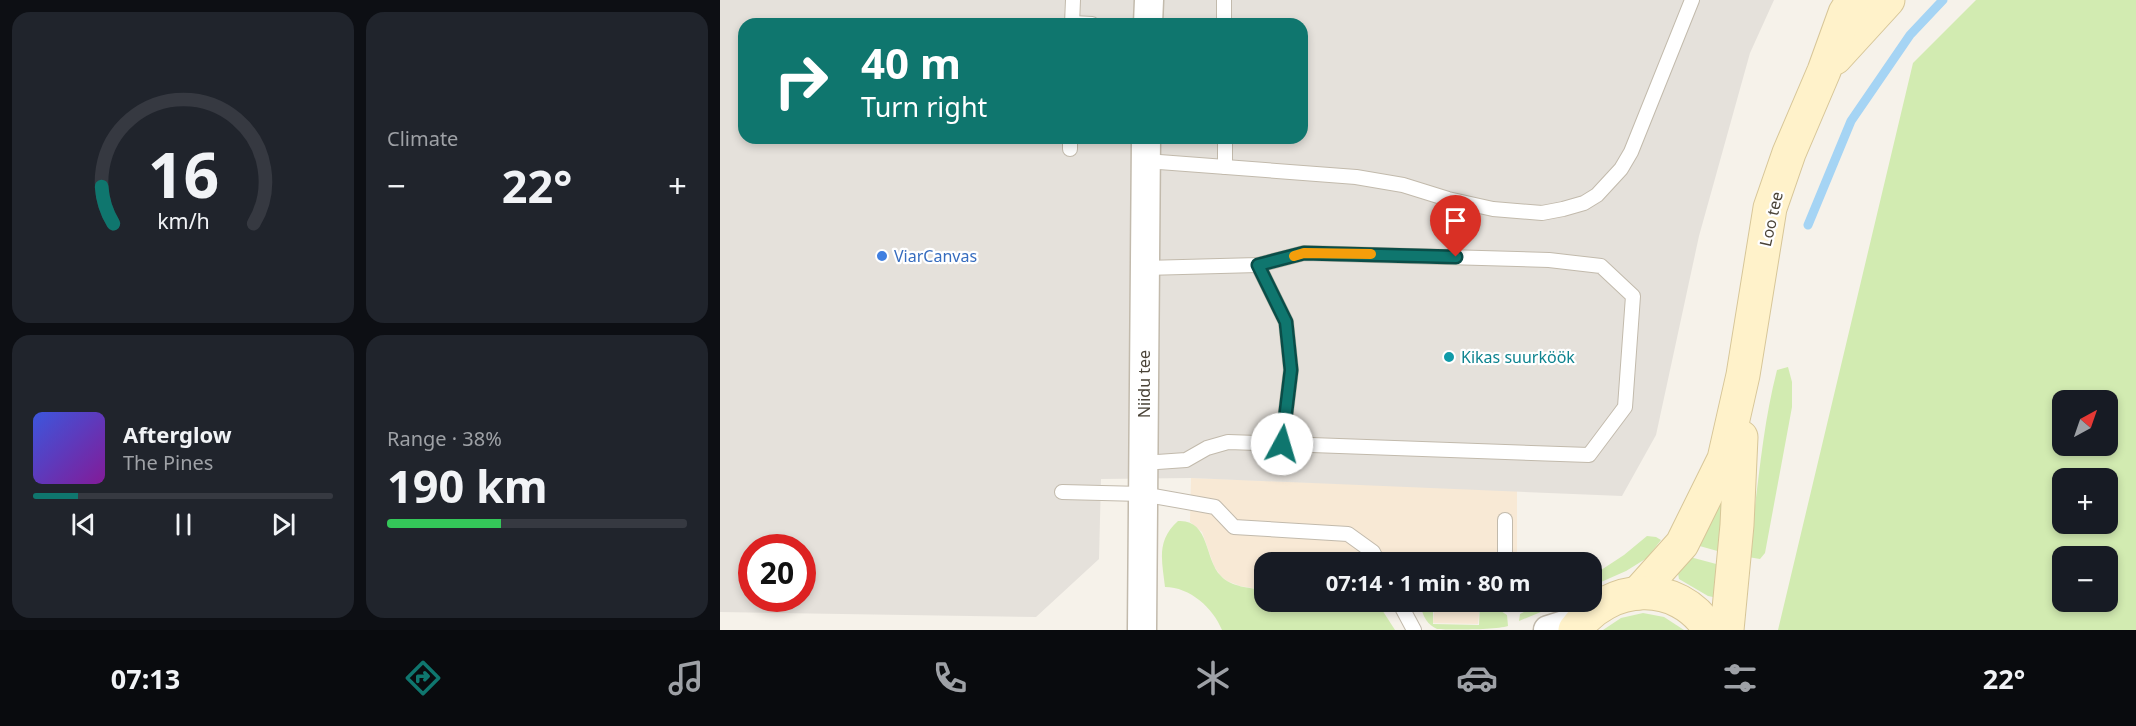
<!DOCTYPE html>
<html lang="en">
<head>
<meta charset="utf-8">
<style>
	body { margin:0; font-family:"Noto Sans",sans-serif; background:#20242c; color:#f1f3f6; height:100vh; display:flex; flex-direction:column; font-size:22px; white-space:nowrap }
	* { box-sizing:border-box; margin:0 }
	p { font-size:20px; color:#9ea1a6 }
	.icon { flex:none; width:33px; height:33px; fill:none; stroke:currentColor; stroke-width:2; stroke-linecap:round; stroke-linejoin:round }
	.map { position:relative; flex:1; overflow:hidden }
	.details { display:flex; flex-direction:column; gap:12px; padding:12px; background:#0d0f14; width:720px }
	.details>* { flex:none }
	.guide { position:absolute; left:18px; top:18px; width:570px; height:126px; border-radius:18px; box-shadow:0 3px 9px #0003; background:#0f766e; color:#fff; overflow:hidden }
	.needle { width:39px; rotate:40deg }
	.controls { position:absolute; left:1332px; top:390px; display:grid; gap:12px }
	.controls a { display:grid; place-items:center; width:66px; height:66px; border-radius:12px; background:#171b24; box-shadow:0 3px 9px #0003; font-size:30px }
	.speed { position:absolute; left:18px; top:534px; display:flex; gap:12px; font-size:30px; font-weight:700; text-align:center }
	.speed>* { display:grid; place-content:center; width:78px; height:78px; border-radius:50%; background:#171b24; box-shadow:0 3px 9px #0003; line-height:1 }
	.speed .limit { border:9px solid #d22; background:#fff; color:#111 }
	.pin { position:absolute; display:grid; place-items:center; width:51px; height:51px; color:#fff; margin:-62px -26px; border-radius:50% 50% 50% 0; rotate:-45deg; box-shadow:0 0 6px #0007 }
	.pin .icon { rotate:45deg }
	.me { position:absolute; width:66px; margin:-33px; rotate:6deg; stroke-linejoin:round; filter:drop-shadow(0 0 4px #0008) }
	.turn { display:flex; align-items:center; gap:21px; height:126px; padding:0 24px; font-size:27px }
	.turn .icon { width:78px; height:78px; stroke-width:2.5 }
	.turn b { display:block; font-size:42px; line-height:51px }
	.big { font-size:45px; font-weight:700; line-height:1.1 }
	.details .card { flex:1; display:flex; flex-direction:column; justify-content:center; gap:9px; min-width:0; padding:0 21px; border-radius:18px; background:#20242c }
	.details .dial { align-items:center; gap:0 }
	.dial svg { height:156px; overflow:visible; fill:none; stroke:#363941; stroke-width:7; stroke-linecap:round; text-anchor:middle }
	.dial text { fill:#f1f3f6; stroke:none }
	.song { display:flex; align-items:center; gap:18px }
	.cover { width:72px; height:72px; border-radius:9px; background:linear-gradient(135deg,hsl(230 70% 55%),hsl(290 70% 35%)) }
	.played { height:6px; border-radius:3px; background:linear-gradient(90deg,#0f766e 15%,#363941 15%) }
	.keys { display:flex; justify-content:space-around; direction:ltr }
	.heat { display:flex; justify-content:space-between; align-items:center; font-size:33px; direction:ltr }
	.charge { height:9px; border-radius:4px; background:linear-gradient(90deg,#34c759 38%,#363941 0) }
	.details .tiles { flex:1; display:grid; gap:12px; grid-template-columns:repeat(2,1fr) }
	.trip { position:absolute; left:534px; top:552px; width:348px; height:60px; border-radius:18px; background:#171b24; box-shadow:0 3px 9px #0003; font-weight:700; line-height:60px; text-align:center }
	.menu { display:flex; height:96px; justify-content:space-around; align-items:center; background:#090b0e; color:#9ea1a6 }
	.menu .icon { width:42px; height:42px }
	.menu .on { color:#0f766e }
	.menu b { font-size:27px; color:#f1f3f6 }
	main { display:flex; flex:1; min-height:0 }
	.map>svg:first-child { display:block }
	.commercial { fill:#f8e9d5 }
	.industrial { fill:#e5e1db; fill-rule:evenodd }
	.green { fill:#d2ebb1; fill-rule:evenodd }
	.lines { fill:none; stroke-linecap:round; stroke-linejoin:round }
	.stream { stroke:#a5d4f4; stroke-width:9 }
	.lane-casing { stroke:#c2baac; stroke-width:16 }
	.street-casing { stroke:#c2baac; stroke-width:31 }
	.secondary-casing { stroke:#d7c698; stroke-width:35 }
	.lane { stroke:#fff; stroke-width:14 }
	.street { stroke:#fff; stroke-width:28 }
	.secondary { stroke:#fff2ca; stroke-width:33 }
	.route-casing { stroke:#0a4d48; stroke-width:15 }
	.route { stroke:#0f766e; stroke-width:10 }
	.slow { stroke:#f59e0b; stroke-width:10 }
	.shop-dot { fill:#3f7fe0; stroke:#fff; stroke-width:2 }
	.culture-dot { fill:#0f9aa8; stroke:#fff; stroke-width:2 }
	.labels { text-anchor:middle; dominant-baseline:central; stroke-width:4.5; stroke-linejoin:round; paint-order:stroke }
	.street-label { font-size:16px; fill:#4a4337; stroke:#fff }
	.shop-label { font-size:16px; fill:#366cbe; stroke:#fff; text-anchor:start }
	.culture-label { font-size:16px; fill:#0d838f; stroke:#fff; text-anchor:start }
</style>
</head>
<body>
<main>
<section class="details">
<div class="tiles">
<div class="card dial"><svg viewBox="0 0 100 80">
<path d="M14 69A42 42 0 1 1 86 69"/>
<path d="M14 69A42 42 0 0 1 8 50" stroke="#0f766e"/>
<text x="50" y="56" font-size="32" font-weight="700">16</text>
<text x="50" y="72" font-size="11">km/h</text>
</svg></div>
<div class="card"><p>Climate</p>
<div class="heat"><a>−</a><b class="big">22°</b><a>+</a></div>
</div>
<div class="card">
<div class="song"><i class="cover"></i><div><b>Afterglow</b><p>The Pines</p></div></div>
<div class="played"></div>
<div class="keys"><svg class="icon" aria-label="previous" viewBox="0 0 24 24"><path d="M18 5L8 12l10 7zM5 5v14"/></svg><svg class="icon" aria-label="pause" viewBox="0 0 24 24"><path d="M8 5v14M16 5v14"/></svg><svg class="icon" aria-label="next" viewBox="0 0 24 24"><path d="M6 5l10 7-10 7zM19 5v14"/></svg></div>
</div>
<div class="card"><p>Range · 38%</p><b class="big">190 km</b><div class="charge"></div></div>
</div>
</section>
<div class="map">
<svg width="1416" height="630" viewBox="0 0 1416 630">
	<rect width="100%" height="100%" fill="#f6f2ea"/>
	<!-- commercial -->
	<g class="commercial">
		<polygon points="471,478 797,490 797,562 544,562 544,590 520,586 507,581 500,575 494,566 482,532 470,522"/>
		<polygon points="696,602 763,602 760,603 758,624 713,623 715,604"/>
	</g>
	<!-- industrial -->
	<path class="industrial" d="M0 0H1054L1030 53 979 236 936 435 902 496 471 478 381 479 379 559 316 617 0 612ZM24 24H582V138H24ZM32 548H82V598H32Z"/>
	<!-- green -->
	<g class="green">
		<path d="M1256 0H1416V630H1058L1193 63ZM1388 400V446H1342V400ZM1388 478V524H1342V478ZM1388 556V602H1342V556Z"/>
		<path d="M1068 367 1072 382V407L1045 553 1040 559 1028 557C1038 495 1041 432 1057 370Z"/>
		<polygon points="1005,493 1001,552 976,545"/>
		<path d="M458 521C490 519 484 559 501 576 511 587 530 588 544 590V602H657L675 630H502C493 608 470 587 445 587 442 560 436 541 458 521Z"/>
		<polygon points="927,536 936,537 941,540 927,558 906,571 872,586 872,576 904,555"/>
		<polygon points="970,557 1000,565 993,597 988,596 959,579 958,573"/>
		<path d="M705 602H713V624L759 625 760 602H767L787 615 788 626C775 630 729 630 717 629 708 625 703 617 701 607Z"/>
		<polygon points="824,602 845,602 799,621 800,614"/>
		<polygon points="923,613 944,617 964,630 883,630 901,618"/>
	</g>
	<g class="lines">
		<!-- stream -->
		<polyline class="stream" points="1088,225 1131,121 1190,35 1223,0"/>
		<defs>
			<g id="lane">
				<polyline points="504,0 504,24"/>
				<polyline points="352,23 372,24"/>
				<polyline points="352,24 353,0"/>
				<polyline points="505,138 505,167"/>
				<polyline points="350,149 350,138"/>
				<polyline points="426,161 636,177 683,185 728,199 773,209 822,213 843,209 864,203 877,195 901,169 911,152 972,0"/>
				<polyline points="538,265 566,322 571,370 562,444"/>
				<polyline points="423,463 466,460 487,448 508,442 869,455 905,407 913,296 881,266 829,260 584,253 538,265 425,268"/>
				<polyline points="342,492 422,494 495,507 514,527 628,534 653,552 658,562"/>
				<polyline points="785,520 785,562"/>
				<polyline points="679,602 694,630"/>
			</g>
			<g id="street">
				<polyline points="428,24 429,0"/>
				<polyline points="422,630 426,138"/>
				<polyline points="828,630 863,619"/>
			</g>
			<g id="secondary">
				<polyline points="1115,58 1168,0"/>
				<polyline points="918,593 962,544 1004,459 1023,375 1050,208 1069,153 1104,71 1125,13 1133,0"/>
				<path d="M855 630C889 583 957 578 990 630"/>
				<polyline points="1007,630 1017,525 1021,437"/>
			</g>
		</defs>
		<!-- lane casing -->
		<use href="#lane" class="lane-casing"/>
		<!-- street casing -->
		<use href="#street" class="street-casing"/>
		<!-- secondary casing -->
		<use href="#secondary" class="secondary-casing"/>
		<!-- lane -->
		<use href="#lane" class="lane"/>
		<!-- street -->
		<use href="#street" class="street"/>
		<!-- secondary -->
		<use href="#secondary" class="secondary"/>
	</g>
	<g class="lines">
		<defs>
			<polyline id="route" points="562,444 571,370 566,322 538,265 584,253 736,257"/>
		</defs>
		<!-- route casing -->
		<use href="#route" class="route-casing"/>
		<!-- route -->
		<use href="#route" class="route"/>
		<!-- slow -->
		<polyline class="slow" points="574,256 584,253 651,254"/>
	</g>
	<!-- markers -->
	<circle class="shop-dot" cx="162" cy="256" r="6"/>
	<circle class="culture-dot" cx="729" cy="357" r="6"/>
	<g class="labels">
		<!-- street labels -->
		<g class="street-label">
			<text transform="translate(1051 219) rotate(-77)">Loo tee</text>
			<text transform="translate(424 384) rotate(-90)">Niidu tee</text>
		</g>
		<!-- shop labels -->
		<g class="shop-label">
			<text x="174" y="256">ViarCanvas</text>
		</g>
		<!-- culture labels -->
		<g class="culture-label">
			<text x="741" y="357">Kikas suurköök</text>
		</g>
	</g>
</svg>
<div class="controls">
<a><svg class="needle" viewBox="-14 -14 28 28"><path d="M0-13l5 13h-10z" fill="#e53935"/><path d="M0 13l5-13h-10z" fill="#9ea1a6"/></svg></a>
<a>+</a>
<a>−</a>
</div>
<div class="speed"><div class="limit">20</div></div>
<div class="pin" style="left:736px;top:257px;background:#d93025"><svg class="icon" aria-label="arrive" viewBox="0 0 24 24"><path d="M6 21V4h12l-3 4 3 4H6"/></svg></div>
<svg class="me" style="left:562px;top:444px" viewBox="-20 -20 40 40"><circle r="19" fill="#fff"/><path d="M0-13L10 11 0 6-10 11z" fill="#0f766e"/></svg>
<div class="trip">07:14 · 1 min · 80 m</div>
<div class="guide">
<div class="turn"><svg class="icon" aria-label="right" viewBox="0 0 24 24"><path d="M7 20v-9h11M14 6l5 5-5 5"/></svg><div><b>40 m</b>Turn right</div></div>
</div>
</div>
</main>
<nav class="menu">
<b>07:13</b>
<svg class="icon on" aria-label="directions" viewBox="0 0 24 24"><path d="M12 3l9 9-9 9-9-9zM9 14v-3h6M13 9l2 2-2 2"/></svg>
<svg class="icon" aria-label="music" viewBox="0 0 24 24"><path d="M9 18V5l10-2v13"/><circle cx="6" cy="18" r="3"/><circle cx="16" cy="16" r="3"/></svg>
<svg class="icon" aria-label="phone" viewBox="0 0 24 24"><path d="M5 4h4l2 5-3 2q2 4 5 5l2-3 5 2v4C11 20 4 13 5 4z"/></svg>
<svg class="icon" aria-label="climate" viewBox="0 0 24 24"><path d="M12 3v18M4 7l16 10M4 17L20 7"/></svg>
<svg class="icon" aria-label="car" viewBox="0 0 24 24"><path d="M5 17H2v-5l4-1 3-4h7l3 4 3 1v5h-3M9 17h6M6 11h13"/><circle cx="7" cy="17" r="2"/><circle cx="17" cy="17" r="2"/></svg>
<svg class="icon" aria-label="filters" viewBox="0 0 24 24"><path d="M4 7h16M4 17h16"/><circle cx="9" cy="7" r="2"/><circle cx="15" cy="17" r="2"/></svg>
<b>22°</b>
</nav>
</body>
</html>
